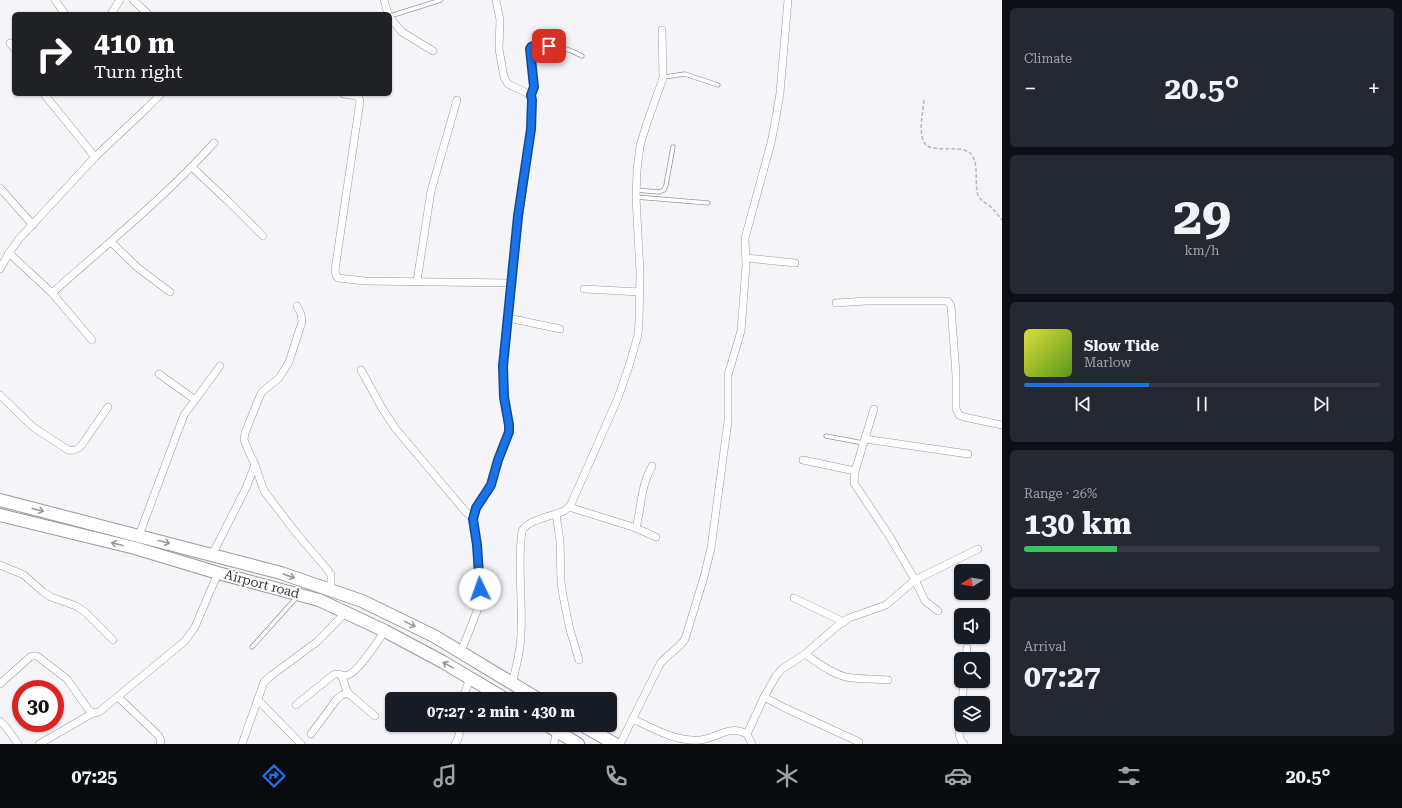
<!DOCTYPE html>
<html lang="en">
<head>
<meta charset="utf-8">
<style>
	body { margin:0; font-family:"Roboto Serif",serif; background:#242831; color:#f1f3f6; height:100vh; display:flex; flex-direction:column; font-size:15px; white-space:nowrap }
	* { box-sizing:border-box; margin:0 }
	p { font-size:13px; color:#9ea1a6 }
	.icon { flex:none; width:22px; height:22px; fill:none; stroke:currentColor; stroke-width:2; stroke-linecap:round; stroke-linejoin:round }
	.map { position:relative; flex:1; overflow:hidden }
	.panel { display:flex; flex-direction:column; gap:8px; padding:8px; background:#0d0f14; width:400px }
	.panel>* { flex:none }
	.guide { position:absolute; left:12px; top:12px; width:380px; height:84px; border-radius:6px; box-shadow:0 1px 3px #0004; background:#202124; color:#fff; overflow:hidden }
	.needle { width:26px; rotate:259deg }
	.buttons { position:absolute; left:954px; top:564px; display:grid; gap:8px }
	.buttons a { display:grid; place-items:center; width:36px; height:36px; border-radius:6px; background:#171b24; box-shadow:0 1px 3px #0004; font-size:20px }
	.speed { position:absolute; left:12px; top:680px; display:flex; gap:8px; font-size:20px; font-weight:700; text-align:center }
	.speed>* { display:grid; place-content:center; width:52px; height:52px; border-radius:50%; background:#171b24; box-shadow:0 1px 3px #0004; line-height:1 }
	.speed .limit { border:6px solid #d22; background:#fff; color:#111 }
	.pin { position:absolute; display:grid; place-items:center; width:34px; height:34px; color:#fff; margin:-17px; border-radius:8px; box-shadow:0 2px 6px #0006 }
	.me { position:absolute; width:44px; margin:-22px; rotate:357deg; stroke-linejoin:round; filter:drop-shadow(0 0 3px #0008) }
	.turn { display:flex; align-items:center; gap:14px; height:84px; padding:0 16px; font-size:18px }
	.turn .icon { width:52px; height:52px; stroke-width:2.5 }
	.turn b { display:block; font-size:28px; line-height:34px }
	.big { font-size:30px; font-weight:700; line-height:1.1 }
	.panel .widget { flex:1; display:flex; flex-direction:column; justify-content:center; gap:6px; min-width:0; padding:0 14px; border-radius:6px; background:#242831 }
	.panel .dial { align-items:center; gap:0 }
	.dial b { font-size:52px; line-height:1 }
	.song { display:flex; align-items:center; gap:12px }
	.cover { width:48px; height:48px; border-radius:6px; background:linear-gradient(135deg,hsl(60 70% 55%),hsl(90 70% 35%)) }
	.played { height:4px; border-radius:2px; background:linear-gradient(90deg,#1a73e8 35%,#363941 35%) }
	.keys { display:flex; justify-content:space-around; direction:ltr }
	.heat { display:flex; justify-content:space-between; align-items:center; font-size:22px; direction:ltr }
	.charge { height:6px; border-radius:3px; background:linear-gradient(90deg,#34c759 26%,#363941 0) }
	.trip { position:absolute; left:385px; top:692px; width:232px; height:40px; border-radius:6px; background:#171b24; box-shadow:0 1px 3px #0004; font-weight:700; line-height:40px; text-align:center }
	.tabs { display:flex; height:64px; justify-content:space-around; align-items:center; background:#090b0e; color:#9ea1a6 }
	.tabs .icon { width:28px; height:28px }
	.tabs .current { color:#1a73e8 }
	.tabs b { font-size:18px; color:#f1f3f6 }
	main { display:flex; flex:1; min-height:0 }
	.map>svg:first-child { display:block }
	.lines { fill:none; stroke-linecap:round; stroke-linejoin:round }
	.lane-casing { stroke:#98999c; stroke-width:5 }
	.street-casing { stroke:#98999c; stroke-width:8 }
	.primary-casing { stroke:#98999c; stroke-width:14 }
	.path { stroke:#b7b7ba; stroke-width:1.5; stroke-dasharray:4 2; stroke-linecap:butt }
	.lane { stroke:#fff; stroke-width:3.5 }
	.street { stroke:#fff; stroke-width:7 }
	.primary { stroke:#fff; stroke-width:12 }
	.oneway { stroke:#999a9a }
	.route-casing { stroke:#114b97; stroke-width:10 }
	.route { stroke:#1a73e8; stroke-width:7 }
	.labels { text-anchor:middle; dominant-baseline:central; stroke-width:3.5; stroke-linejoin:round; paint-order:stroke }
	.street-label { font-size:13px; fill:#333435; stroke:#fff }
</style>
</head>
<body>
<main>
<div class="map">
<svg width="1002" height="744" viewBox="0 0 1002 744">
	<rect width="100%" height="100%" fill="#f5f5f9"/>
	<g class="lines">
		<defs>
			<g id="lane">
				<polyline points="390,16 441,0"/>
				<polyline points="664,77 685,74 718,85"/>
				<path d="M531 95 534 87 531 47C548 42 567 48 582 56"/>
				<polyline points="636,190 659,192 664,190 666,185 673,147"/>
				<polyline points="636,197 708,203"/>
				<polyline points="826,436 863,443"/>
				<polyline points="252,647 297,597"/>
			</g>
			<g id="street">
				<polyline points="55,0 65,14"/>
				<polyline points="133,0 148,14"/>
				<polyline points="384,0 388,14"/>
				<polyline points="111,14 120,0"/>
				<polyline points="390,18 402,32 433,51"/>
				<polyline points="10,43 14,48"/>
				<polyline points="44,94 95,157"/>
				<polyline points="344,94 357,96 359,98 360,101 335,270 336,275 338,278 365,281 511,283"/>
				<polyline points="192,167 230,203 263,236"/>
				<polyline points="0,188 33,225"/>
				<polyline points="111,242 138,268 170,292"/>
				<polyline points="9,253 52,293 92,340"/>
				<polyline points="746,258 795,263"/>
				<polyline points="0,269 9,253 19,239 95,157 147,108 161,94"/>
				<polyline points="417,281 431,191 457,100"/>
				<polyline points="584,289 640,292"/>
				<path d="M52 293C107 244 164 198 214 143"/>
				<polyline points="836,303 866,301 948,301 951,306 956,375 956,409 959,415 964,417 1002,425"/>
				<polyline points="297,306 301,314 302,322 289,362 279,378 262,392 259,398 245,433 244,439 246,445 255,465 264,491 297,534 327,569 331,575 331,590"/>
				<polyline points="508,318 560,329"/>
				<polyline points="361,370 382,408 395,428 465,511 473,519"/>
				<polyline points="159,374 194,399"/>
				<path d="M0 395 33 427 68 450C74 451 77 450 81 446L108 407"/>
				<polyline points="874,409 855,471 854,483 890,537 915,580 925,601 938,611"/>
				<polyline points="865,439 968,454"/>
				<polyline points="803,460 855,471"/>
				<polyline points="569,507 636,528 656,537"/>
				<polyline points="556,514 560,541 561,582 563,596 570,630 579,660"/>
				<path d="M636 528C642 505 640 488 652 466"/>
				<polyline points="138,538 184,415 220,366"/>
				<polyline points="212,555 246,488 255,465"/>
				<polyline points="0,565 24,575 42,591 51,597 76,606 85,612 113,640"/>
				<polyline points="794,598 844,622"/>
				<polyline points="461,652 477,611 479,602 477,545 473,519 476,508 491,485 498,460 509,432 509,425 504,397 503,366 519,216 531,129 532,100 531,95 508,84 504,77 499,49 500,20 496,0"/>
				<path d="M805 654C817 662 832 674 846 677 860 680 874 678 888 680"/>
				<polyline points="966,659 967,648"/>
				<polyline points="341,675 348,693 375,716"/>
				<polyline points="0,684 30,657 33,656 37,656 67,679 88,709 93,713 99,712 185,641 195,627 218,573"/>
				<path d="M512 684C516 667 521 650 521 633 523 599 517 565 522 531 527 520 552 516 564 511L569 507 572 502 618 398 629 366 638 335 639 322 640 272 636 197 637 170 640 146 646 126 663 78 662 30"/>
				<polyline points="118,697 159,736 161,741 160,744"/>
				<polyline points="764,697 785,708 859,742"/>
				<polyline points="463,699 470,677"/>
				<polyline points="258,700 301,744"/>
				<polyline points="962,703 964,681"/>
				<path d="M296 705 333 675C339 672 343 677 348 675 358 672 378 641 385 631"/>
				<path d="M961 716C960 725 956 738 964 744"/>
				<path d="M633 719C654 729 676 742 700 740 718 738 729 724 747 734L752 744"/>
				<polyline points="0,721 6,727 18,744"/>
				<polyline points="311,734 337,699 342,695 348,693"/>
				<polyline points="747,734 764,697 776,676 782,669 805,654 836,627 849,618 886,605 915,580 978,549"/>
				<polyline points="39,744 93,713"/>
				<polyline points="242,744 264,682 272,675 318,641 345,613"/>
				<polyline points="455,744 458,739 461,725"/>
				<polyline points="554,744 557,731"/>
				<path d="M620 744 660 664C667 654 678 650 685 639L704 577 711 548 728 421V375L741 331 746 266 745 238 771 143 776 117 780 93 788 0"/>
			</g>
			<g id="primary">
				<polyline points="0,500 281,573 362,601 434,636 538,699"/>
				<polyline points="0,515 135,548 218,573 319,600 385,631 443,662 505,699"/>
				<polyline points="547,725 578,744"/>
				<polyline points="582,725 615,744"/>
			</g>
		</defs>
		<!-- lane casing -->
		<use href="#lane" class="lane-casing"/>
		<!-- street casing -->
		<use href="#street" class="street-casing"/>
		<!-- primary casing -->
		<use href="#primary" class="primary-casing"/>
		<!-- path -->
		<path class="path" d="M924 100C923 112 919 128 923 140 928 156 957 143 970 153 979 161 975 180 977 191 978 201 986 202 992 208 996 212 999 216 1002 220"/>
		<!-- lane -->
		<use href="#lane" class="lane"/>
		<!-- street -->
		<use href="#street" class="street"/>
		<!-- primary -->
		<use href="#primary" class="primary"/>
	</g>
	<!-- one-way arrows -->
	<defs><path id="oneway-shaft" d="M-6 0H5M1.5-3L5.5 0L1.5 3" fill="none" stroke-width="1.6" stroke-linecap="round" stroke-linejoin="round"/></defs>
	<g class="oneway">
		<use href="#oneway-shaft" transform="translate(38 510) rotate(14)"/>
		<use href="#oneway-shaft" transform="translate(164 542) rotate(14)"/>
		<use href="#oneway-shaft" transform="translate(117 544) rotate(-166)"/>
		<use href="#oneway-shaft" transform="translate(289 576) rotate(19)"/>
		<use href="#oneway-shaft" transform="translate(410 624) rotate(26)"/>
		<use href="#oneway-shaft" transform="translate(448 665) rotate(-151)"/>
	</g>
	<g class="lines">
		<defs>
			<polyline id="route" points="480,589 477,545 473,519 476,508 491,485 498,460 509,432 509,425 504,397 503,366 518,216 531,129 532,100 531,95 534,87 530,49 531,47 533,46 549,46"/>
		</defs>
		<!-- route casing -->
		<use href="#route" class="route-casing"/>
		<!-- route -->
		<use href="#route" class="route"/>
	</g>
	<g class="labels">
		<!-- street labels -->
		<g class="street-label">
			<text transform="translate(262 584) rotate(15)">Airport road</text>
		</g>
	</g>
</svg>
<div class="buttons">
<a><svg class="needle" viewBox="-14 -14 28 28"><path d="M0-13l5 13h-10z" fill="#e53935"/><path d="M0 13l5-13h-10z" fill="#9ea1a6"/></svg></a>
<a><svg class="icon" aria-label="sound" viewBox="0 0 24 24"><path d="M4 9h4l5-4v14l-5-4H4zM17 9q2 3 0 6"/></svg></a>
<a><svg class="icon" aria-label="search" viewBox="0 0 24 24"><circle cx="10" cy="10" r="6"/><path d="M15 15l6 6"/></svg></a>
<a><svg class="icon" aria-label="layers" viewBox="0 0 24 24"><path d="M12 4l9 5-9 5-9-5zM3 14l9 5 9-5"/></svg></a>
</div>
<div class="speed"><div class="limit">30</div></div>
<div class="pin" style="left:549px;top:46px;background:#d93025"><svg class="icon" aria-label="arrive" viewBox="0 0 24 24"><path d="M6 21V4h12l-3 4 3 4H6"/></svg></div>
<svg class="me" style="left:480px;top:589px" viewBox="-20 -20 40 40"><circle r="19" fill="#fff"/><path d="M0-13L10 11 0 6-10 11z" fill="#1a73e8"/></svg>
<div class="trip">07:27 · 2 min · 430 m</div>
<div class="guide">
<div class="turn"><svg class="icon" aria-label="right" viewBox="0 0 24 24"><path d="M7 20v-9h11M14 6l5 5-5 5"/></svg><div><b>410 m</b>Turn right</div></div>
</div>
</div>
<section class="panel">
<div class="widget"><p>Climate</p>
<div class="heat"><a>−</a><b class="big">20.5°</b><a>+</a></div>
</div>
<div class="widget dial"><b>29</b><p>km/h</p></div>
<div class="widget">
<div class="song"><i class="cover"></i><div><b>Slow Tide</b><p>Marlow</p></div></div>
<div class="played"></div>
<div class="keys"><svg class="icon" aria-label="previous" viewBox="0 0 24 24"><path d="M18 5L8 12l10 7zM5 5v14"/></svg><svg class="icon" aria-label="pause" viewBox="0 0 24 24"><path d="M8 5v14M16 5v14"/></svg><svg class="icon" aria-label="next" viewBox="0 0 24 24"><path d="M6 5l10 7-10 7zM19 5v14"/></svg></div>
</div>
<div class="widget"><p>Range · 26%</p><b class="big">130 km</b><div class="charge"></div></div>
<div class="widget"><p>Arrival</p><b class="big">07:27</b></div>
</section>
</main>
<nav class="tabs">
<b>07:25</b>
<svg class="icon current" aria-label="directions" viewBox="0 0 24 24"><path d="M12 3l9 9-9 9-9-9zM9 14v-3h6M13 9l2 2-2 2"/></svg>
<svg class="icon" aria-label="music" viewBox="0 0 24 24"><path d="M9 18V5l10-2v13"/><circle cx="6" cy="18" r="3"/><circle cx="16" cy="16" r="3"/></svg>
<svg class="icon" aria-label="phone" viewBox="0 0 24 24"><path d="M5 4h4l2 5-3 2q2 4 5 5l2-3 5 2v4C11 20 4 13 5 4z"/></svg>
<svg class="icon" aria-label="climate" viewBox="0 0 24 24"><path d="M12 3v18M4 7l16 10M4 17L20 7"/></svg>
<svg class="icon" aria-label="car" viewBox="0 0 24 24"><path d="M5 17H2v-5l4-1 3-4h7l3 4 3 1v5h-3M9 17h6M6 11h13"/><circle cx="7" cy="17" r="2"/><circle cx="17" cy="17" r="2"/></svg>
<svg class="icon" aria-label="filters" viewBox="0 0 24 24"><path d="M4 7h16M4 17h16"/><circle cx="9" cy="7" r="2"/><circle cx="15" cy="17" r="2"/></svg>
<b>20.5°</b>
</nav>
</body>
</html>
